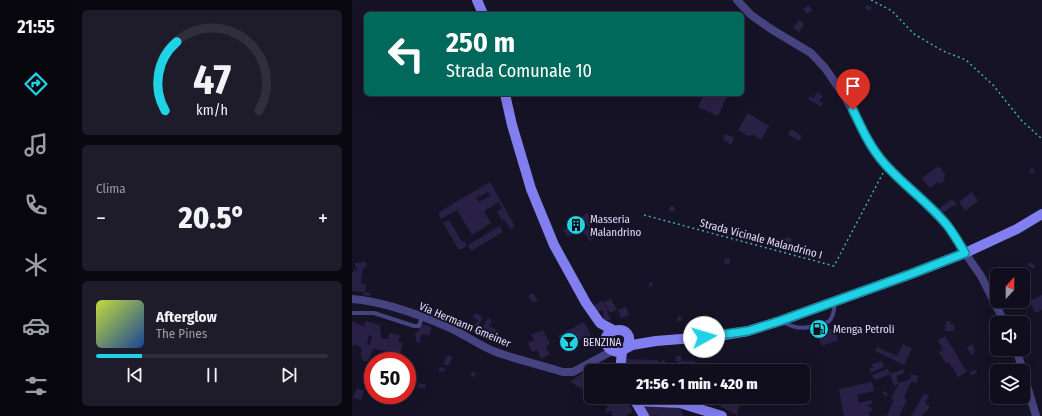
<!DOCTYPE html>
<html lang="it">
<head>
<meta charset="utf-8">
<style>
	body { margin:0; font-family:"Fira Sans Condensed",sans-serif; background:#1e1c2a; color:#f1f3f6; height:100vh; display:flex; flex-direction:column; font-size:15px; white-space:nowrap }
	* { box-sizing:border-box; margin:0 }
	p { font-size:13px; color:#9c9ca4 }
	.icon { flex:none; width:22px; height:22px; fill:none; stroke:currentColor; stroke-width:2; stroke-linecap:round; stroke-linejoin:round }
	.map { position:relative; flex:1; overflow:hidden }
	.drawer { display:flex; flex-direction:column; gap:10px; padding:10px; background:#090810; width:280px }
	.drawer>* { flex:none }
	.hud { position:absolute; left:12px; top:12px; width:380px; height:84px; border-radius:6px; box-shadow:0 4px 16px #0002,0 0 0 1px #302e3b; background:#00695c; color:#fff; overflow:hidden }
	.needle { width:26px; rotate:21deg }
	.controls { position:absolute; left:638px; top:268px; display:grid; gap:8px }
	.controls a { display:grid; place-items:center; width:40px; height:40px; border-radius:6px; background:#100e1d; box-shadow:0 4px 16px #0002,0 0 0 1px #302e3b; font-size:20px }
	.speed { position:absolute; left:12px; top:352px; display:flex; gap:8px; font-size:20px; font-weight:700; text-align:center }
	.speed>* { display:grid; place-content:center; width:52px; height:52px; border-radius:50%; background:#100e1d; box-shadow:0 4px 16px #0002,0 0 0 1px #302e3b; line-height:1 }
	.speed .limit { border:6px solid #d22; background:#fff; color:#111 }
	.pin { position:absolute; display:grid; place-items:center; width:34px; height:34px; color:#fff; margin:-41px -17px; border-radius:50% 50% 50% 0; rotate:-45deg; box-shadow:0 0 4px #0007 }
	.pin .icon { rotate:45deg }
	.me { position:absolute; width:44px; margin:-22px; rotate:84deg; stroke-linejoin:round; filter:drop-shadow(0 0 3px #0008) }
	.turn { display:flex; align-items:center; gap:14px; height:84px; padding:0 16px; font-size:18px }
	.turn .icon { width:52px; height:52px; stroke-width:2.5 }
	.turn b { display:block; font-size:28px; line-height:34px }
	.big { font-size:30px; font-weight:800; line-height:1.1 }
	.drawer .tile { flex:1; display:flex; flex-direction:column; justify-content:center; gap:6px; min-width:0; padding:0 14px; border-radius:6px; background:#1e1c2a }
	.drawer .dial { align-items:center; gap:0 }
	.dial svg { height:104px; overflow:visible; fill:none; stroke:#302e3b; stroke-width:7; stroke-linecap:round; text-anchor:middle }
	.dial text { fill:#f1f3f6; stroke:none }
	.song { display:flex; align-items:center; gap:12px }
	.cover { width:48px; height:48px; border-radius:6px; background:linear-gradient(135deg,hsl(70 70% 55%),hsl(220 70% 35%)) }
	.played { height:4px; border-radius:2px; background:linear-gradient(90deg,#1fd2e5 20%,#302e3b 20%) }
	.keys { display:flex; justify-content:space-around; direction:ltr }
	.heat { display:flex; justify-content:space-between; align-items:center; font-size:22px; direction:ltr }
	.trip { position:absolute; left:232px; top:364px; width:226px; height:40px; border-radius:6px; background:#100e1d; box-shadow:0 4px 16px #0002,0 0 0 1px #302e3b; font-weight:800; line-height:40px; text-align:center }
	main { display:flex; flex:1; min-height:0 }
	.tabs { display:flex; flex-direction:column; width:72px; justify-content:space-around; align-items:center; background:#06060c; color:#9c9ca4 }
	.tabs .icon { width:28px; height:28px }
	.tabs .on { color:#1fd2e5 }
	.tabs b { font-size:18px; color:#f1f3f6 }
	.map>svg:first-child { display:block }
	.building { fill:#282145; fill-rule:evenodd }
	.lines { fill:none; stroke-linecap:round; stroke-linejoin:round }
	.path { stroke:#3fada6; stroke-width:1.5; stroke-dasharray:2 3; stroke-linecap:butt }
	.lane { stroke:#454380; stroke-width:4 }
	.street { stroke:#454380; stroke-width:8 }
	.secondary { stroke:#817ef0; stroke-width:10 }
	.route-casing { stroke:#148895; stroke-width:10 }
	.route { stroke:#1fd2e5; stroke-width:7 }
	.labels { text-anchor:middle; dominant-baseline:central; stroke-width:4; stroke-linejoin:round; paint-order:stroke }
	.poi-label { font-size:11px; fill:#e0dcfb; stroke:#161327; text-anchor:start }
	.street-label { font-size:11px; fill:#e0dcfb; stroke:#161327 }
</style>
</head>
<body>
<main>
<nav class="tabs">
<b>21:55</b>
<svg class="icon on" aria-label="directions" viewBox="0 0 24 24"><path d="M12 3l9 9-9 9-9-9zM9 14v-3h6M13 9l2 2-2 2"/></svg>
<svg class="icon" aria-label="music" viewBox="0 0 24 24"><path d="M9 18V5l10-2v13"/><circle cx="6" cy="18" r="3"/><circle cx="16" cy="16" r="3"/></svg>
<svg class="icon" aria-label="phone" viewBox="0 0 24 24"><path d="M5 4h4l2 5-3 2q2 4 5 5l2-3 5 2v4C11 20 4 13 5 4z"/></svg>
<svg class="icon" aria-label="climate" viewBox="0 0 24 24"><path d="M12 3v18M4 7l16 10M4 17L20 7"/></svg>
<svg class="icon" aria-label="car" viewBox="0 0 24 24"><path d="M5 17H2v-5l4-1 3-4h7l3 4 3 1v5h-3M9 17h6M6 11h13"/><circle cx="7" cy="17" r="2"/><circle cx="17" cy="17" r="2"/></svg>
<svg class="icon" aria-label="filters" viewBox="0 0 24 24"><path d="M4 7h16M4 17h16"/><circle cx="9" cy="7" r="2"/><circle cx="15" cy="17" r="2"/></svg>
</nav>
<section class="drawer">
<div class="tile dial"><svg viewBox="0 0 100 80">
<path d="M14 69A42 42 0 1 1 86 69"/>
<path d="M14 69A42 42 0 0 1 23 16" stroke="#1fd2e5"/>
<text x="50" y="56" font-size="32" font-weight="700">47</text>
<text x="50" y="72" font-size="11">km/h</text>
</svg></div>
<div class="tile"><p>Clima</p>
<div class="heat"><a>−</a><b class="big">20.5°</b><a>+</a></div>
</div>
<div class="tile">
<div class="song"><i class="cover"></i><div><b>Afterglow</b><p>The Pines</p></div></div>
<div class="played"></div>
<div class="keys"><svg class="icon" aria-label="previous" viewBox="0 0 24 24"><path d="M18 5L8 12l10 7zM5 5v14"/></svg><svg class="icon" aria-label="pause" viewBox="0 0 24 24"><path d="M8 5v14M16 5v14"/></svg><svg class="icon" aria-label="next" viewBox="0 0 24 24"><path d="M6 5l10 7-10 7zM19 5v14"/></svg></div>
</div>
</section>
<div class="map">
<svg width="690" height="416" viewBox="0 0 690 416">
	<rect width="100%" height="100%" fill="#161327"/>
	<!-- building -->
	<g class="building">
		<polygon points="457,5 460,11 455,14 451,9"/>
		<polygon points="515,5 520,7 518,11 513,8"/>
		<polygon points="447,20 452,24 447,32 441,28"/>
		<polygon points="465,92 471,96 467,101 471,103 469,107 456,99 458,96 462,98"/>
		<polygon points="352,94 370,94 375,96 366,116 346,107"/>
		<polygon points="396,113 417,126 409,140 400,134 398,137 386,130"/>
		<polygon points="439,129 450,136 447,141 436,134"/>
		<polygon points="373,134 382,138 379,145 371,139"/>
		<polygon points="587,166 594,176 591,178 593,180 588,184 586,182 578,188 570,178"/>
		<circle cx="680" cy="171" r="2.5"/>
		<path d="M138 182 163 226 158 229 152 219 150 220 145 212 150 208 147 202 132 211 139 223 120 235 105 210 89 219 87 215V212ZM136 192 138 196 127 202 124 198Z"/>
		<polygon points="620,192 626,201 613,211 607,202"/>
		<polygon points="600,199 605,205 603,207 602,205 589,214 585,210"/>
		<circle cx="320" cy="209" r="3"/>
		<polygon points="235,213 241,222 237,224 239,226 237,228 233,222 223,230 224,232 216,237 211,230"/>
		<polygon points="97,220 110,242 112,241 115,246 107,250 91,223"/>
		<polygon points="148,226 151,232 119,251 116,245"/>
		<polygon points="237,228 243,237 238,241 231,232"/>
		<circle cx="436" cy="241" r="3.5"/>
		<circle cx="375" cy="261" r="3"/>
		<polygon points="10,261 14,263 14,268 11,267 9,284 14,284 13,292 0,291 0,272 2,272 2,269 5,270 5,267 3,266 3,263 10,263"/>
		<polygon points="677,262 684,266 681,269 675,265"/>
		<polygon points="297,282 300,282 301,286 297,287"/>
		<polygon points="12,292 18,293 18,296 12,295"/>
		<polygon points="181,293 186,300 181,303 176,296"/>
		<polygon points="690,295 690,310 683,313 678,301"/>
		<polygon points="259,299 265,310 258,313 252,302"/>
		<polygon points="251,301 256,311 255,311 259,320 246,320 252,317 251,313 252,313 250,310 244,313 240,306"/>
		<polygon points="274,307 277,315 269,318 266,310"/>
		<polygon points="124,313 131,318 127,324 131,327 136,318 140,320 137,326 147,332 144,338 142,337 140,340 134,336 132,339 118,331 126,320 121,317"/>
		<polygon points="326,316 330,317 329,321 325,321"/>
		<path d="M0 321 12 327 14 321 28 325 29 338 36 339 37 333 48 335 46 342 51 343 47 360 42 359V361L24 360 25 354 32 355 33 351 21 349 16 361H12L9 359 10 357 8 356 10 353H8L10 350 9 349V348L4 344 2 346 0 345ZM17 335 20 336 18 345 15 344Z"/>
		<polygon points="594,321 599,321 598,324 602,324 602,331 593,331"/>
		<polygon points="232,322 239,335 224,342 226,346 215,352 206,336"/>
		<polygon points="70,324 80,327 77,336 71,334 68,337 69,342 65,343 63,334 64,332 66,332"/>
		<polygon points="482,328 486,340 470,346 465,334"/>
		<polygon points="191,330 198,344 195,345 194,347 198,354 189,359 185,350 180,352 176,343 182,340 179,335"/>
		<polygon points="593,336 615,372 606,377 600,366 599,367 597,362 595,363 593,362 587,352 591,350 586,340"/>
		<polygon points="147,338 150,340 148,344 144,342"/>
		<polygon points="551,344 560,348 552,365 523,351 525,347 545,356"/>
		<polygon points="621,344 623,353 619,355 615,347"/>
		<polygon points="96,355 101,358 96,366 91,364"/>
		<polygon points="324,356 329,356 330,361 343,361 345,365 338,368 340,371 278,371 272,360 273,359 306,360 307,363 312,360 316,368 328,361 323,361"/>
		<polygon points="530,361 532,367 519,373 517,369 521,368 520,364"/>
		<polygon points="252,362 257,371 239,371 239,386 237,388 239,389 238,393 218,382 232,372"/>
		<polygon points="89,367 93,369 92,372 86,371"/>
		<polygon points="536,369 538,374 552,369 551,374 544,376 547,384 542,386 538,374 523,380 520,375"/>
		<polygon points="624,370 625,373 618,375 618,372"/>
		<polygon points="121,371 124,374 121,377 118,374"/>
		<polygon points="559,374 566,376 565,383 559,382 552,398 555,400 547,416 535,416 542,400 539,398 548,382 551,382 558,379"/>
		<polygon points="520,382 522,391 505,395 507,403 519,400 520,404 515,405 516,407 519,407 520,411 517,412 518,416 492,416 487,389"/>
		<polygon points="66,383 74,385 73,389 65,387"/>
		<polygon points="5,388 12,391 9,400 1,398"/>
		<polygon points="533,391 536,395 533,396 530,392"/>
		<polygon points="572,394 577,396 573,403 578,407 570,416 559,416"/>
		<polygon points="253,397 272,397 281,412 273,416 261,416 258,411 255,413 253,409 256,408 252,401 255,399"/>
		<polygon points="356,397 366,397 364,404 355,400"/>
		<polygon points="373,397 392,397 385,412 386,413 385,415 369,407"/>
		<polygon points="326,404 332,416 306,416 305,415 297,416 292,407 293,405"/>
	</g>
	<g class="lines">
		<!-- path -->
		<g class="path">
			<polyline points="519,0 540,11 562,34 591,51 614,60 641,85 670,121 690,139"/>
			<polyline points="292,215 482,266 531,173"/>
		</g>
		<!-- lane -->
		<g class="lane">
			<polyline points="0,313 22,313 62,326 67,326 70,317"/>
			<path d="M431 322C449 332 458 327 476 322 482 317 482 309 483 302"/>
		</g>
		<!-- street -->
		<g class="street">
			<polyline points="385,0 399,15 419,29 459,53 473,68 493,97 514,137 523,151 533,163 594,224 603,236 613,253 629,276 653,323"/>
			<path d="M0 299C29 301 68 315 96 327 112 334 128 346 144 352 166 360 189 365 211 372H221L260 351"/>
			<polyline points="664,349 671,371"/>
			<polyline points="671,372 684,416"/>
		</g>
		<!-- secondary -->
		<g class="secondary">
			<polyline points="125,0 131,14"/>
			<polyline points="153,94 160,125 179,189 202,245 234,303 248,323 261,330"/>
			<path d="M275 347C287 322 243 327 256 347 259 351 263 352 267 352L280 345 304 341 367 336 396 331 428 321 559 274 613 253 665 229 690 214"/>
			<polyline points="268,371 270,352"/>
			<polyline points="281,397 292,416"/>
			<polyline points="283,401 328,403 370,416"/>
		</g>
	</g>
	<g class="lines">
		<defs>
			<path id="route" d="M352 337 396 331 428 321 559 274 613 253C607 243 602 234 595 225 576 202 551 185 532 163 518 147 510 129 501 110"/>
		</defs>
		<!-- route casing -->
		<use href="#route" class="route-casing"/>
		<!-- route -->
		<use href="#route" class="route"/>
	</g>
	<!-- icons -->
	<defs>
		<symbol id="building-disc" viewBox="-11 -11 22 22"><circle r="9.5" fill="#1fd2e5" stroke="#161327"/><path d="M-4-6H4V6H1V3H-1V6H-4ZM-2.5-4.3h1.7v1.8h-1.7ZM.8-4.3h1.7v1.8H.8ZM-2.5-1h1.7V.8h-1.7ZM.8-1h1.7V.8H.8Z" fill="#111"/></symbol>
		<symbol id="fuel-disc" viewBox="-11 -11 22 22"><circle r="9.5" fill="#1fd2e5" stroke="#161327"/><path d="M-5.5-6h7V0h2V4h1.3V-2.5L3-4.5l.8-.8L6-3V5H2.5V1h-1V6h-7ZM-4.2-4.7v3.2H.2V-4.7Z" fill="#111"/></symbol>
		<symbol id="bar-disc" viewBox="-11 -11 22 22"><circle r="9.5" fill="#1fd2e5" stroke="#161327"/><path d="M-6-5H6L.8 .8V4.5H3.5V6h-7V4.5H-.8V.8Z" fill="#111"/></symbol>
	</defs>
	<g fill-rule="evenodd">
		<use href="#building-disc" x="213" y="214" width="22" height="22"/>
		<use href="#fuel-disc" x="456" y="318" width="22" height="22"/>
		<use href="#bar-disc" x="206" y="331" width="22" height="22"/>
	</g>
	<g class="labels">
		<!-- poi labels -->
		<g class="poi-label">
			<text x="238" y="219">Masseria<tspan x="238" dy="13">Malandrino</tspan></text>
			<text x="481" y="329">Menga Petroli</text>
			<text x="231" y="342">BENZINA</text>
		</g>
		<!-- street labels -->
		<g class="street-label">
			<text transform="translate(409 239) rotate(15)">Strada Vicinale Malandrino I</text>
			<text transform="translate(113 325) rotate(23)">Via Hermann Gmeiner</text>
		</g>
	</g>
</svg>
<div class="controls">
<a><svg class="needle" viewBox="-14 -14 28 28"><path d="M0-13l5 13h-10z" fill="#e53935"/><path d="M0 13l5-13h-10z" fill="#9c9ca4"/></svg></a>
<a><svg class="icon" aria-label="sound" viewBox="0 0 24 24"><path d="M4 9h4l5-4v14l-5-4H4zM17 9q2 3 0 6"/></svg></a>
<a><svg class="icon" aria-label="layers" viewBox="0 0 24 24"><path d="M12 4l9 5-9 5-9-5zM3 14l9 5 9-5"/></svg></a>
</div>
<div class="speed"><div class="limit">50</div></div>
<div class="pin" style="left:501px;top:110px;background:#d93025"><svg class="icon" aria-label="arrive" viewBox="0 0 24 24"><path d="M6 21V4h12l-3 4 3 4H6"/></svg></div>
<svg class="me" style="left:352px;top:337px" viewBox="-20 -20 40 40"><circle r="19" fill="#fff"/><path d="M0-13L10 11 0 6-10 11z" fill="#1fd2e5"/></svg>
<div class="trip">21:56 · 1 min · 420 m</div>
<div class="hud">
<div class="turn"><svg class="icon" aria-label="left" viewBox="0 0 24 24"><path d="M17 20v-9H6M10 6l-5 5 5 5"/></svg><div><b>250 m</b>Strada Comunale 10</div></div>
</div>
</div>
</main>
</body>
</html>
